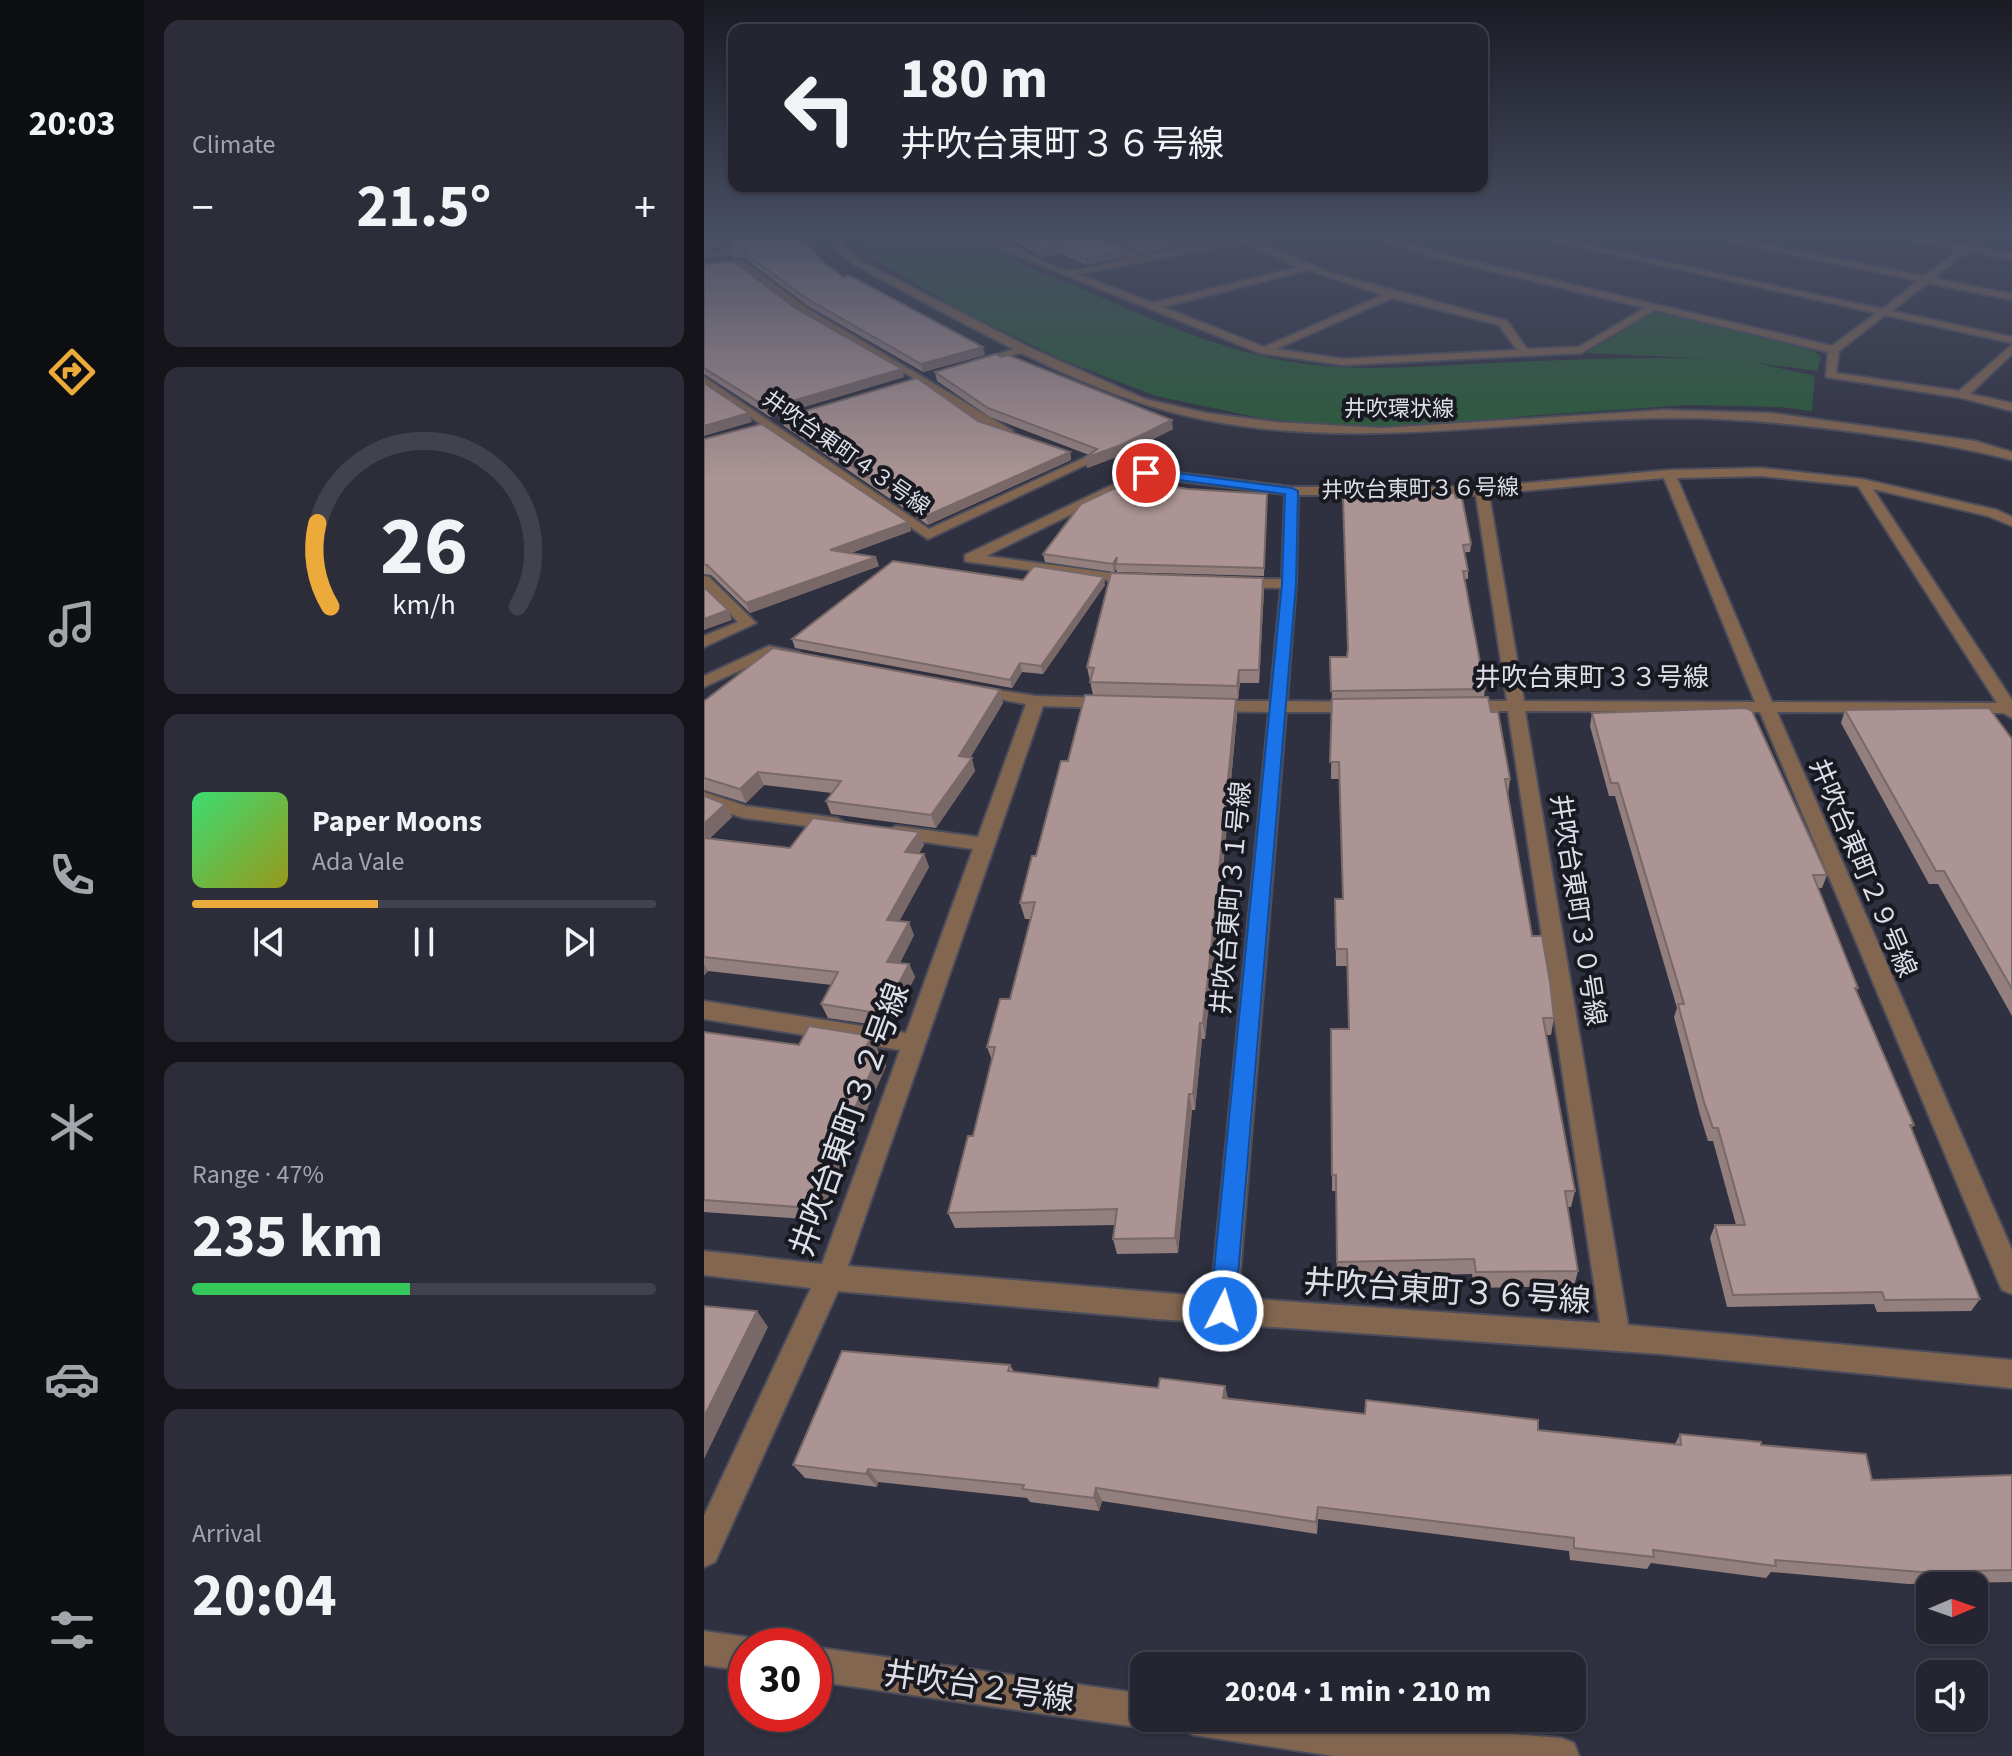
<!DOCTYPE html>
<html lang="en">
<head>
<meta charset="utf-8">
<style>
	body { margin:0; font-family:"Source Sans 3","Noto Sans JP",sans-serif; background:#2c2d38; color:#f1f3f6; height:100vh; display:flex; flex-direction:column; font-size:30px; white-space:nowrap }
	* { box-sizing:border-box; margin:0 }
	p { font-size:26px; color:#a3a5ab }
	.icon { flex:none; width:44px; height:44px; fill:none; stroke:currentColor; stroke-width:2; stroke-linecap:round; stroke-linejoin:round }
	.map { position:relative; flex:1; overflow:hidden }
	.details { display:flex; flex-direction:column; gap:20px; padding:20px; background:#14141a; width:560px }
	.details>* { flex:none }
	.hud { position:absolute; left:24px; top:24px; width:760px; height:168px; border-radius:16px; box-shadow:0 2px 6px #0004,0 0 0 2px #41424c; background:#242530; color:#f1f3f6; overflow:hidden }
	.needle { width:52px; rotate:88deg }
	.controls { position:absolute; left:1212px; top:1572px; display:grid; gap:16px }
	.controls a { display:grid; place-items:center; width:72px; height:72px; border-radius:16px; background:#242530; box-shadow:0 2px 6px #0004,0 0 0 2px #41424c; font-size:40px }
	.speed { position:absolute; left:24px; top:1628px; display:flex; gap:16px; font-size:40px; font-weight:700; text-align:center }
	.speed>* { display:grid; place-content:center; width:104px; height:104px; border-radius:50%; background:#242530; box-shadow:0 2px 6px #0004,0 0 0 2px #41424c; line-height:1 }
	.speed .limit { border:12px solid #d22; background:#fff; color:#111 }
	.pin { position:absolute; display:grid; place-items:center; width:68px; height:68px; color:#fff; margin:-34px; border:4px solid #fff; border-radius:50%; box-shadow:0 2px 8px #0007 }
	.me { position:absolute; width:88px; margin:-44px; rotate:5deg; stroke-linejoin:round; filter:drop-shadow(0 0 6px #0008) }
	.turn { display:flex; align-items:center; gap:28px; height:168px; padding:0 40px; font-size:36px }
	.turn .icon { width:104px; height:104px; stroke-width:2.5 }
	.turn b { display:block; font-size:56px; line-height:68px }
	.big { font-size:60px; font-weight:700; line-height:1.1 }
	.details .tile { flex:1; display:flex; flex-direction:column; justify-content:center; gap:12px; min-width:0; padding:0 28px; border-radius:16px; background:#2c2d38 }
	.details .dial { align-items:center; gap:0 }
	.dial svg { height:208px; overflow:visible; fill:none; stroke:#41424c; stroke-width:7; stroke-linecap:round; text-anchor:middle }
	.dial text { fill:#f1f3f6; stroke:none }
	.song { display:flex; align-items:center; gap:24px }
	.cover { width:96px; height:96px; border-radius:12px; background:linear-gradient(135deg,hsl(140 70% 55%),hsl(60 70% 35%)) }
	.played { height:8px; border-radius:4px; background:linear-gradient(90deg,#ebaa39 40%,#41424c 40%) }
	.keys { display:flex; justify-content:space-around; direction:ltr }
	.heat { display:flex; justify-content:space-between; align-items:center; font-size:44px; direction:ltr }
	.charge { height:12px; border-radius:6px; background:linear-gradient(90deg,#34c759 47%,#41424c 0) }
	.trip { position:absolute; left:426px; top:1652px; width:456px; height:80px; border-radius:16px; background:#242530; box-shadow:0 2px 6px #0004,0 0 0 2px #41424c; font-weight:700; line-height:80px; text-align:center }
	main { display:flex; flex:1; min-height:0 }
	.tabs { display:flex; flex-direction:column; width:144px; justify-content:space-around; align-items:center; background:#0e0f13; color:#a3a5ab }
	.tabs .icon { width:56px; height:56px }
	.tabs .current { color:#ebaa39 }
	.tabs b { font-size:36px; color:#f1f3f6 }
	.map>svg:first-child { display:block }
	.green { fill:#295c37 }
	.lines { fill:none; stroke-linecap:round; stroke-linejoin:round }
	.minor-casing { stroke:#4c4d5b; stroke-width:4 }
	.tertiary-casing { stroke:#4c4d5b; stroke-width:4 }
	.minor { fill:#836650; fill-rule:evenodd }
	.tertiary { fill:#836650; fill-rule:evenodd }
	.wall { fill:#937f7e }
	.shaded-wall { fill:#786867 }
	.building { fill:#ab9493; stroke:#786867; stroke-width:2 }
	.route { fill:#1a73e8; stroke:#114b97; stroke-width:2 }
	.labels { text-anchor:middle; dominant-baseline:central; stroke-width:8; stroke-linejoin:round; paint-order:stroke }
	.far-street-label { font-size:22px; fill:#dddee8; stroke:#191a21 }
	.street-label { font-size:26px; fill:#dddee8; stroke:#191a21 }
	.near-street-label { font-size:32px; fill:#dddee8; stroke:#191a21 }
</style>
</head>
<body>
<main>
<nav class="tabs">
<b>20:03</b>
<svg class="icon current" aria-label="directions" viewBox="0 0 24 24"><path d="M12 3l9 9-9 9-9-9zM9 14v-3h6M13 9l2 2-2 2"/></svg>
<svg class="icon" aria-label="music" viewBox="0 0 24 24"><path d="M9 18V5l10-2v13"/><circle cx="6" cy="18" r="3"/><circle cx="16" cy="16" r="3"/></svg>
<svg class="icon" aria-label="phone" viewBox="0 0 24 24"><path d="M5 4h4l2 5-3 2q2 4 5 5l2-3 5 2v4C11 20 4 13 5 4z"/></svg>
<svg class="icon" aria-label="climate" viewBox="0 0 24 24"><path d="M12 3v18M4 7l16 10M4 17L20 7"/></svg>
<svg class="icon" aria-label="car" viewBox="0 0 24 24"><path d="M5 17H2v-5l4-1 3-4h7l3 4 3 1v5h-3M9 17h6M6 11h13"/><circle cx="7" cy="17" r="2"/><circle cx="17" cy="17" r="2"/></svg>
<svg class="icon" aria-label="filters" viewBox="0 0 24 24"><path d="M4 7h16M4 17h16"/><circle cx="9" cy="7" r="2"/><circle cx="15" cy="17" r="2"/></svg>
</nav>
<section class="details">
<div class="tile"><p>Climate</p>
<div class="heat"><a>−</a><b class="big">21.5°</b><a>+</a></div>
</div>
<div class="tile dial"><svg viewBox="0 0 100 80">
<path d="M14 69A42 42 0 1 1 86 69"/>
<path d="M14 69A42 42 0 0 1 9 37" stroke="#ebaa39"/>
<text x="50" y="56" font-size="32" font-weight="700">26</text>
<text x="50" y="72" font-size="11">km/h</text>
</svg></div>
<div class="tile">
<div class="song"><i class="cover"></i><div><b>Paper Moons</b><p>Ada Vale</p></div></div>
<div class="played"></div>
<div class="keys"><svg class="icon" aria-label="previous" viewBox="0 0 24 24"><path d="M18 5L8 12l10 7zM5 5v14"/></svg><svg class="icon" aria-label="pause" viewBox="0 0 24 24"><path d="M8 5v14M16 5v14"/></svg><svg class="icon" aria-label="next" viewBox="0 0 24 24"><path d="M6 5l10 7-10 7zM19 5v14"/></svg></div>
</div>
<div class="tile"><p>Range · 47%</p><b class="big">235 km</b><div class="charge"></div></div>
<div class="tile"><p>Arrival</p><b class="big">20:04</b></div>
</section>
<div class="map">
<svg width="1308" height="1756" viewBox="0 0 1308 1756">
	<rect width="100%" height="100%" fill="#303140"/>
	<!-- green -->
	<path class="green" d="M147 232H269C299 262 349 276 387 293 460 325 532 357 612 365 664 371 718 366 770 364 851 360 932 356 1013 359L882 353 953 311 1102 347 1117 356 1113 371 1048 362 1111 376 1108 411 1076 407 984 405 821 416 678 432 556 418 452 396 361 361 258 311 188 270 158 248Z"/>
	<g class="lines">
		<defs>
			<g id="minor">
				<polygon points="19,232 27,232 27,255 1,257 1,253 19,251"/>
				<path d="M272 232C295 232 338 267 364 270 380 271 410 261 427 258L387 232H397L436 256 531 239 520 232H530L627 273 803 321 823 349 875 347 941 308 724 256 659 232H671L730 252 1128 346 1172 313 808 232H823L1178 309 1214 281 982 232H998L1220 276 1255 250 1170 232H1187L1261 246 1279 232H1288L1270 247 1308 254V260L1264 251 1229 278 1308 294V300L1224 283 1188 311 1308 337V343L1181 315 1135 351 1132 373 1255 391 1308 345V354L1266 394 1308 403V411L1258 398 1122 377 1124 352 951 310 877 353 639 365 556 353 299 250ZM539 243 595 267 449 303 374 274ZM604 270 679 295 560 347 459 307ZM688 298 795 325 813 350 639 359 572 349Z"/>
				<path d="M38 260 103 308 309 431 299 434C266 420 240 397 209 378 149 342 87 311 33 265L0 269V263Z"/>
				<polygon points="320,346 325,349 324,351 270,366 265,363"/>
				<polygon points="0,377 225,529 382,457 392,460 224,539 0,385"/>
				<path d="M1057 468 1158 479 1293 510 1308 517V526L1284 516 1169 489 1308 700V718L1300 713 1073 712 1308 1250V1294L1298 1290 1294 1281 1056 712 821 711 924 1325 1308 1360V1388L957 1354 453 1319 134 1291 11 1562 0 1567V1516L107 1288 0 1275V1251L118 1264 196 1050 0 1019V1001L202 1033 269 849 192 838 182 832 192 826 274 837 322 704 268 694 266 690 268 686 332 696 404 698 412 703 404 708 339 706 144 1266 507 1297 565 712 504 711 496 706 504 701H566L577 588 531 587 524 583 531 579H578L581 494 444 477 282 556 436 577V583L431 584 266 562 261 561V555L442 469 588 487H778L965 470ZM1057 476 1154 486 1293 703 1068 702 973 478ZM960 478 1051 702 820 701 785 494ZM594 495H772L803 701H760L752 706 760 711H804L896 1323 534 1298 582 712H652L660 707 652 702 583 701 592 584Z"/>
				<polygon points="0,576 5,577 52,623 0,647 0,636 34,622 0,588"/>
				<polygon points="65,646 95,652 97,655 89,660 67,656 0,687 0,676"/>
				<polygon points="0,792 42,806 133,818 143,824 133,830 40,818 0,805"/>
			</g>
			<g id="tertiary">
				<path d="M124 232H132L139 246 155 260 324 347 441 399 502 413 571 422 678 428 960 410 1067 413 1271 441 1308 452V460C1259 447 1210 440 1159 433 1093 424 1027 417 960 418 806 420 657 450 502 420 381 397 258 321 149 264L132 249Z"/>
				<polygon points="0,1631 42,1637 54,1642 56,1646 42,1646 42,1671 0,1665"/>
				<polygon points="110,1647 440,1694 440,1718 454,1718 452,1723 440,1728 110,1681"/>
				<polygon points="473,1718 611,1718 857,1738 870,1743 875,1756 630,1756 490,1735 478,1730"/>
			</g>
		</defs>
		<!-- minor casing -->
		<use href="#minor" class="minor-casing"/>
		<!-- tertiary casing -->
		<use href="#tertiary" class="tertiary-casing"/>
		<!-- minor -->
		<use href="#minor" class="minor"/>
		<!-- tertiary -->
		<use href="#tertiary" class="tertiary"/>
	</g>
	<!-- wall -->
	<g class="wall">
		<polygon points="294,232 389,232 419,257 382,265 356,253 338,257"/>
		<polygon points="402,232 522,232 523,237 437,253"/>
		<polygon points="537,232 595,232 595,235 561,242"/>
		<polygon points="96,236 118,261 139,277 281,355 219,372 104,306 40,258 28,258 25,251"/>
		<polygon points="0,264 91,308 200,377 66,417 0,374"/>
		<polygon points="298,357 469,429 418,455 383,468 385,455 286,417 233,381 231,372"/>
		<polygon points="77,418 274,421 366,452 367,460 224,525 80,426"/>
		<polygon points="0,439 204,522 207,531 147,553 175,566 46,613 7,575 0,574"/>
		<polygon points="484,489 563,494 560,576 413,572 412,569 410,572 341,562 339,554"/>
		<polygon points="707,493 767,544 766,552 761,552 764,571 764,579 761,579 781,689 780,697 787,712 806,779 804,795 828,936 850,1018 847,1035 842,1035 871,1191 867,1207 863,1207 874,1271 870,1286 770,1288 768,1274 633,1277 632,1191 628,1191 628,1175 645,1029 643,966 632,966 631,899 639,899 635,779 627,779 628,699 626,657 643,657 707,497"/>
		<polygon points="559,578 560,590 555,683 536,683 534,699 389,695 383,667"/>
		<polygon points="319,580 401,585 339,674 318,672 308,688 91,648 88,639"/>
		<polygon points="0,701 299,703 266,758 271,771 232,828 127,814 122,801 128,793 60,785 42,803 0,790"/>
		<polygon points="1141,710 1308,739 1308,1016 1234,884 1225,884 1137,723"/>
		<polygon points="888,713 1123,875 1118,888 1114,888 1154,988 1152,992 1210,1125 1207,1129 1276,1299 1267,1311 1173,1312 1170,1304 1023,1307 1006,1238 1011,1225 1032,1225 1009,1141 1004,1141 996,1115 970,1017 973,1008 911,796 905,796 886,726"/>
		<polygon points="533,715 519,870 521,886 517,928 513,928 501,1039 498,1039 491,1110 488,1110 474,1253 413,1254 409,1239 411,1225 251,1228 244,1213 269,1136 288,1060 283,1047 306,999 327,919 321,919 316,903 364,761"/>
		<polygon points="0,796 21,804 28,817 6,838 86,848 215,832 220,845 215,853 220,854 225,867 195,921 210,935 196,963 205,964 211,977 185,1027 124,1018 117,1004 128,985 4,971 0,975"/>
		<polygon points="0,1032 95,1045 174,1050 172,1052 182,1066 114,1220 0,1212"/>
		<polygon points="306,1365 310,1372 454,1388 521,1386 524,1399 661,1414 834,1430 971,1444 976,1434 1057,1445 1168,1480 1308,1475 1308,1582 1204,1584 1067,1572 1062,1578 947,1563 943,1569 866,1560 865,1551 614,1519 613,1534 398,1501 395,1511 326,1502 323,1498 174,1482 173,1487 101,1478 89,1465"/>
	</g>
	<!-- shaded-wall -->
	<g class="shaded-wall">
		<polygon points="14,232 17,232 16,248 0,251 0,243"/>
		<polygon points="522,232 523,237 437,253 436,247"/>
		<polygon points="582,232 595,232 595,235 561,242 560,236"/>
		<polygon points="355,247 356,253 338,257 337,251"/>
		<polygon points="418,251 419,257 382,265 381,259"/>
		<polygon points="279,347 281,355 219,372 217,364"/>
		<polygon points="198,369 200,377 66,417 64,408"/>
		<polygon points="45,413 48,422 0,436 0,426"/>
		<polygon points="468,420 469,429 418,455 383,468 381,458"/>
		<polygon points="366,452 367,460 224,525 222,516"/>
		<polygon points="204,522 207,531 129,559 126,550"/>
		<polygon points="172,557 175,566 46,613 42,603"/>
		<polygon points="413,557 412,564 412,569 410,572 409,564"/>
		<polygon points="400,577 401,585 339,674 337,666"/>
		<polygon points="559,578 560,590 555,683 555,670"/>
		<polygon points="24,610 28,620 0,630 0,619"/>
		<polygon points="316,663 318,672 308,688 306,680"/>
		<polygon points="535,670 536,683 534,699 533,686"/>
		<polygon points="296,690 299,703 259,770 255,756"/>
		<polygon points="532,699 533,715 517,887 515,870"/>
		<polygon points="268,758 271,771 232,828 227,815"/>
		<polygon points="54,772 60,785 42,803 36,789"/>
		<polygon points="21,804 28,817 0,844 0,824"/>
		<polygon points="215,832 220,845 206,865 201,852"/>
		<polygon points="220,854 225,867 189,933 183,920"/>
		<polygon points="519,870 521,886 517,928 515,911"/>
		<polygon points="511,911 513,928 501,1039 499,1023"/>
		<polygon points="205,922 210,935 189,976 183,962"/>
		<polygon points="0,964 4,971 0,975"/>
		<polygon points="205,964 211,977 185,1027 179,1014"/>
		<polygon points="496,1023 498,1039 491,1110 489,1094"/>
		<polygon points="168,1036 174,1050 166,1065 160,1051"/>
		<polygon points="176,1052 182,1066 114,1220 106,1208"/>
		<polygon points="485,1094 488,1110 474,1253 471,1238"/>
		<polygon points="53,1311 64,1327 0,1459 0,1417"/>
		<polygon points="521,1386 524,1400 519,1398"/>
		<polygon points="164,1469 174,1482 173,1487 162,1474"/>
		<polygon points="392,1488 398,1501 395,1511 390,1498"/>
		<polygon points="614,1507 614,1519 613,1534 612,1522"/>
	</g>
	<!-- building -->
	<g class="building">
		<polygon points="0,232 14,232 14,241 0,243"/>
		<polygon points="27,232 95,232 95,234 118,261 139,277 145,275 279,347 217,364 102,298 38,251 25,251"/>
		<polygon points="302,232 389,232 418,251 381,259 355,247 337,251"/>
		<polygon points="411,232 521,232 436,247"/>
		<polygon points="551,232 582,232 560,236"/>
		<polygon points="30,261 91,308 198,369 64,408 0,368 0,264"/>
		<polygon points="292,354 298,357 304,355 468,420 417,445 381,458 393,449 284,408 231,372"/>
		<polygon points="213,378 274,421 366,452 222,516 77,418"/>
		<polygon points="0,383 45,413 0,426"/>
		<polygon points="58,424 204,522 126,550 172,557 42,603 3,565 0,565 0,439"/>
		<polygon points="428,480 484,489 563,494 560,568 412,564 413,557 409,564 339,554 377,504"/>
		<polygon points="707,493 750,493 752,498 758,498 767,544 759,545 764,571 759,571 781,689 627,691 626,657 643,657 644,649 639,498 708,497"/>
		<polygon points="189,561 319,580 330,566 400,577 337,666 316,663 306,680 88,639"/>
		<polygon points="407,573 559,578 555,670 535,670 533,686 386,682 390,668 383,667"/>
		<polygon points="0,587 24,610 0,619"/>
		<polygon points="69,648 296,690 255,756 268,758 227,815 122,801 137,781 54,772 36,789 0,778 0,701"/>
		<polygon points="381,695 532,699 515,870 519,870 515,911 511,911 499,1023 496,1023 489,1094 485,1094 471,1238 409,1239 413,1209 244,1213 264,1136 269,1136 291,1047 283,1047 296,999 306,999 331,902 316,903 328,856 332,856 357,761 364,761"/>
		<polygon points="784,697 787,712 794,712 806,779 801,779 828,936 838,936 846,982 850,1018 839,1018 871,1191 861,1191 874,1271 772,1272 770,1259 633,1262 632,1175 628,1175 627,1029 645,1029 643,949 632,949 631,899 639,899 635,762 626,762 628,699"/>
		<polygon points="1042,708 1048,711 1123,875 1109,875 1154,988 1151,988 1210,1125 1206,1125 1276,1299 1181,1300 1178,1292 1029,1295 1011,1225 1041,1225 1014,1128 1009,1128 1000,1102 974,1004 980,1004 914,783 907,783 888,713"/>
		<polygon points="1285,708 1308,739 1308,989 1240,871 1232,871 1141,710"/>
		<polygon points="0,796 21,804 0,824"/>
		<polygon points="109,818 215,832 201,852 220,854 183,920 205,922 183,962 205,964 179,1014 117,1004 134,972 0,957 0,838 86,848"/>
		<polygon points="105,1026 168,1036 160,1051 176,1052 106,1208 0,1200 0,1032 95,1045"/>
		<polygon points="0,1306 53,1311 0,1417"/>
		<polygon points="138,1351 306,1365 304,1371 454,1388 456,1378 521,1386 519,1398 661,1414 662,1400 834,1420 834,1430 977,1445 976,1434 1057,1442 1057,1445 1162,1454 1168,1480 1308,1475 1308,1570 1217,1572 1071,1560 1072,1566 949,1550 950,1557 870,1548 870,1538 614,1507 612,1522 392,1488 390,1498 318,1489 320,1485 164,1469 162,1474 89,1465"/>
	</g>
	<!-- sky -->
	<linearGradient id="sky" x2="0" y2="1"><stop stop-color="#1a1b23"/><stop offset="0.49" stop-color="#484e64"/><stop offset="1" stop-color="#484e64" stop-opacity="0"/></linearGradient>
	<rect width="1308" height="478" fill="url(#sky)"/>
	<!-- route -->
	<polygon class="route" points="442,469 588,488 594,491 592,584 531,1311 528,1319 519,1323 510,1319 506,1311 578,584 581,494 437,475 437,471"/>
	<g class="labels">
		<!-- far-street labels -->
		<g class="far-street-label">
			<text x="695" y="409">井吹環状線</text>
			<text transform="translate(142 453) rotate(35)">井吹台東町４３号線</text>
			<text transform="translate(716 489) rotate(-1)">井吹台東町３６号線</text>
		</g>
		<!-- street labels -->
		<g class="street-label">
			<text x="888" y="677">井吹台東町３３号線</text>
			<text transform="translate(1159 868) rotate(67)">井吹台東町２９号線</text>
			<text transform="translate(527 898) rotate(-85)">井吹台東町３１号線</text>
			<text transform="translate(874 910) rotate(81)">井吹台東町３０号線</text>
		</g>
		<!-- near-street labels -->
		<g class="near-street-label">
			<text transform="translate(146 1120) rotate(-70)">井吹台東町３２号線</text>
			<text transform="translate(743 1292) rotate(4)">井吹台東町３６号線</text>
			<text transform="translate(275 1687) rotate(8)">井吹台２号線</text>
		</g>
	</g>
</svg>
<div class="controls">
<a><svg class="needle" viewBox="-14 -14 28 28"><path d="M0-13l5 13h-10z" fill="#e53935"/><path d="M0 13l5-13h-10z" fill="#a3a5ab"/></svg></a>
<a><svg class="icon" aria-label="sound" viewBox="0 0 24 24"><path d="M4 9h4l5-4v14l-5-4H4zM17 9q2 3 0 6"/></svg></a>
</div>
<div class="speed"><div class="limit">30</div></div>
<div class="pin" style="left:442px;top:473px;background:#d93025"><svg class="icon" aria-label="arrive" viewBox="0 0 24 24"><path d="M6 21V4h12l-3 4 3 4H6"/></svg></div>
<svg class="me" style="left:519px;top:1311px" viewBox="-20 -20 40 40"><circle r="17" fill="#1a73e8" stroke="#fff" stroke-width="3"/><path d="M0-11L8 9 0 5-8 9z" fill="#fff"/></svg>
<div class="trip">20:04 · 1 min · 210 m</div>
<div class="hud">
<div class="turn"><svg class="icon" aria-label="left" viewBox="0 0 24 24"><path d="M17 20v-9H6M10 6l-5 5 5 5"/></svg><div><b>180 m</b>井吹台東町３６号線</div></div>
</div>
</div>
</main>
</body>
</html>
